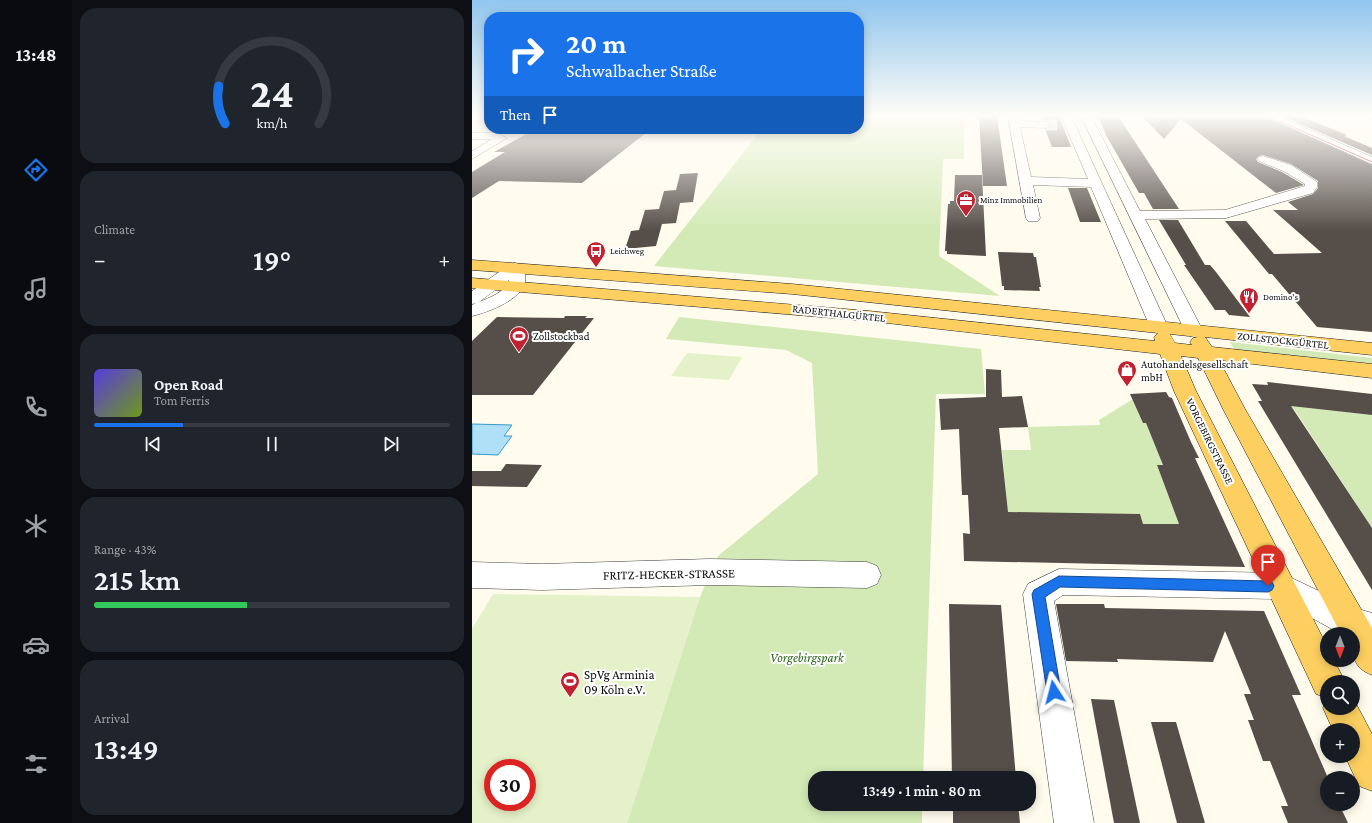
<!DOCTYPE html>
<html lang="en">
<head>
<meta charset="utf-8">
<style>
	body { margin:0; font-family:"Crimson Pro",serif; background:#20242c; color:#f1f3f6; height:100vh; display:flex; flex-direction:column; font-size:15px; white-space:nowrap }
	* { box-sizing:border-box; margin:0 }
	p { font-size:13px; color:#9ea1a6 }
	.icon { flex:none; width:22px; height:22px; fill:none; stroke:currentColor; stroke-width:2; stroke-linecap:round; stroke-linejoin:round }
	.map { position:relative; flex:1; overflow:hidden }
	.panel { display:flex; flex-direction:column; gap:8px; padding:8px; background:#0d0f14; width:400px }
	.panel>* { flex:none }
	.guide { position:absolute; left:12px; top:12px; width:380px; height:122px; border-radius:16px; box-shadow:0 2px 10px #0003; background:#1a73e8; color:#fff; overflow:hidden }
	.needle { width:26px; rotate:180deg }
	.tools { position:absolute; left:848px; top:627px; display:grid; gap:8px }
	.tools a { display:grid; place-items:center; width:40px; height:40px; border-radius:50%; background:#171b24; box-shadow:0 2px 10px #0003; font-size:20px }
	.speed { position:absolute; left:12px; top:759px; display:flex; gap:8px; font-size:20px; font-weight:700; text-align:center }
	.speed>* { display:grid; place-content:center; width:52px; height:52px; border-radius:50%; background:#171b24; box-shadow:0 2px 10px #0003; line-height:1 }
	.speed .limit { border:6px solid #d22; background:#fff; color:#111 }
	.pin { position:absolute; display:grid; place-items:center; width:34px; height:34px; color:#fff; margin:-41px -17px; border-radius:50% 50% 50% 0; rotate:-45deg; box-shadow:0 0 4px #0007 }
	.pin .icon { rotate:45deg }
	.me { position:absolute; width:44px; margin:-22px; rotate:351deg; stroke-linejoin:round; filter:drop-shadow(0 0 3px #0008) }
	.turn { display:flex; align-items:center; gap:14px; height:84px; padding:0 16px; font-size:18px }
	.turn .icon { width:52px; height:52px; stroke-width:2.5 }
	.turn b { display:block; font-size:28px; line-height:34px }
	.then { display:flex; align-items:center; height:38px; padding:0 16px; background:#0003; gap:8px; font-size:15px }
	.big { font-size:30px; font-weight:600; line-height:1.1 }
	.panel .card { flex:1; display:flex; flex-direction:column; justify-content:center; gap:6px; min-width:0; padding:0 14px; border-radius:16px; background:#20242c }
	.panel .dial { align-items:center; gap:0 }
	.dial svg { height:104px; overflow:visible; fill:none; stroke:#363941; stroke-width:7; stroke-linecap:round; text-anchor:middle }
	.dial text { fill:#f1f3f6; stroke:none }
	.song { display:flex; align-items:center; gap:12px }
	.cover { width:48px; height:48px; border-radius:6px; background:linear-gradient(135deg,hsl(250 70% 55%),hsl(80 70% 35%)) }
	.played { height:4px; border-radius:2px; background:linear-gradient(90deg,#1a73e8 25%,#363941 25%) }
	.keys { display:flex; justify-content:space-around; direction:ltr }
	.heat { display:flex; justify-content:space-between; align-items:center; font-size:22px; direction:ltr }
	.charge { height:6px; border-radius:3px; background:linear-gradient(90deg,#34c759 43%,#363941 0) }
	.trip { position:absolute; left:336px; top:771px; width:228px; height:40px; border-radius:16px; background:#171b24; box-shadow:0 2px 10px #0003; font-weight:600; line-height:40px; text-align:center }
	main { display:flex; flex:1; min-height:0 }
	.tab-bar { display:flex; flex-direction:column; width:72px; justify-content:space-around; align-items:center; background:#090b0e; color:#9ea1a6 }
	.tab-bar .icon { width:28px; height:28px }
	.tab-bar .on { color:#1a73e8 }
	.tab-bar b { font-size:18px; color:#f1f3f6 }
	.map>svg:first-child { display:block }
	.green { fill:#d3eab6 }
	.pitch { fill:#e5f1c8; fill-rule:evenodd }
	.water { fill:#b0e0f8; stroke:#359ad1 }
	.building { fill:#564e49 }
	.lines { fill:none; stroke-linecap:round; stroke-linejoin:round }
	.minor-tunnel { stroke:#dbd7cb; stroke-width:11; stroke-dasharray:11 5.5; stroke-linecap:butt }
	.minor-casing { stroke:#404040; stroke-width:1 }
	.major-casing { stroke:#1e1e1e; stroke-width:1 }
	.minor { fill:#fff; fill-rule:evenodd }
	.major { fill:#fccf60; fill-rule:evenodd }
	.tram { stroke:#c12130; stroke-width:1 }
	.route { fill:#1a73e8; stroke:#114b97 }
	.labels { text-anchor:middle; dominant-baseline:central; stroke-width:4; stroke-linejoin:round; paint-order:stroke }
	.far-poi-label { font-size:9px; fill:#0d0d0d; stroke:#fff; text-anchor:start }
	.street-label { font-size:11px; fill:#0d0d0d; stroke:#fff }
	.poi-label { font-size:11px; fill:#0d0d0d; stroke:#fff; text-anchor:start }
	.near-street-label { font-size:13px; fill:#0d0d0d; stroke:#fff }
	.near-park-label { font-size:13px; font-style:italic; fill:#2f661c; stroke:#fff }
	.near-poi-label { font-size:13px; fill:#0d0d0d; stroke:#fff; text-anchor:start }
</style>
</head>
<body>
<main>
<nav class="tab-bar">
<b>13:48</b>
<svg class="icon on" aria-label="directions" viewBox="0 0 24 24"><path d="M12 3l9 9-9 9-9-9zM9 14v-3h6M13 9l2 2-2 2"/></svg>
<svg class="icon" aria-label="music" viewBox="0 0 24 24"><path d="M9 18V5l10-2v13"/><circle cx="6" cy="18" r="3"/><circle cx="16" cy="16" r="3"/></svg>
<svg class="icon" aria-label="phone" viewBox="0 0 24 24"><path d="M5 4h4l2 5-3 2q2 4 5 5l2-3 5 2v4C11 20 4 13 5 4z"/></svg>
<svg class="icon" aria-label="climate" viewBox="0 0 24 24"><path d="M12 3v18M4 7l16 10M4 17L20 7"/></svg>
<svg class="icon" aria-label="car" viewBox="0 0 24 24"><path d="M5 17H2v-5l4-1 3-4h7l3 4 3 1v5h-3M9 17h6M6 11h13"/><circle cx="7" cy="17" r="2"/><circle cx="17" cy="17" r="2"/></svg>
<svg class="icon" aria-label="filters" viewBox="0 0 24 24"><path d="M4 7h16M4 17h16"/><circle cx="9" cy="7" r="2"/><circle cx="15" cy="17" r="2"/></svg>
</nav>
<section class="panel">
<div class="card dial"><svg viewBox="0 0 100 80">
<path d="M14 69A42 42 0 1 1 86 69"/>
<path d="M14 69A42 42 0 0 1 9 40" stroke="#1a73e8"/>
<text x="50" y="56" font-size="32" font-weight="700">24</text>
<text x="50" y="72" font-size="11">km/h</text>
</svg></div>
<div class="card"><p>Climate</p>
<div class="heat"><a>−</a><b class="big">19°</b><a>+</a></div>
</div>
<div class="card">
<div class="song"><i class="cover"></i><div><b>Open Road</b><p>Tom Ferris</p></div></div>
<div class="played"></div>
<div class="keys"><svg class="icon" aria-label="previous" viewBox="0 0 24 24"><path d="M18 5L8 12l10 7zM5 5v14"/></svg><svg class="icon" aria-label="pause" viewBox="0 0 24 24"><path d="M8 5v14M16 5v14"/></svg><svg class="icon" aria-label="next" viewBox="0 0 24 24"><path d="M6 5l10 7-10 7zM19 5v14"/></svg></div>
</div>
<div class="card"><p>Range · 43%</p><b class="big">215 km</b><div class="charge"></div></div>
<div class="card"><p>Arrival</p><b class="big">13:49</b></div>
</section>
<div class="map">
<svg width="900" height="823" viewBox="0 0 900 823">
	<rect width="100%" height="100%" fill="#fffbed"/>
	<!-- green -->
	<g class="green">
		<polygon points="387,116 492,116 492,159 471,159 467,256 528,296 182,266 286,134 284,131 286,129 387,129"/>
		<polygon points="207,317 509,349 513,394 464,394 451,778 343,778 343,804 450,804 450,823 155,823 228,597 246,556 346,474 340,363 314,350 194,339"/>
		<polygon points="758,342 900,358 900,364 762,349"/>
		<polygon points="661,399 671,423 674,423 691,465 685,465 707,524 671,524 536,514 530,450 559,450 556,427 628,425 627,420"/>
		<polygon points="814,403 837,408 900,415 900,528 828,418 821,408 817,408"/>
	</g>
	<!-- pitch -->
	<g class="pitch">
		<polygon points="215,353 270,357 257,380 199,376"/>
		<path d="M21 594 228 597 155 823H0V629ZM21 768H55V802H21Z"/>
	</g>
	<!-- water -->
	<polygon class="water" points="0,424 40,425 32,436 40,436 26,455 0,454"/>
	<!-- building -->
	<g class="building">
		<polygon points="507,116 525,116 535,186 511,186"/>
		<polygon points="571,116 587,116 599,147 580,147 573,129 580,124 573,120"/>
		<polygon points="626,116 646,116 707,209 681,209 672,193 667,193 634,135"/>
		<polygon points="670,116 792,116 900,165 900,332 845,327 800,274 797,274 753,221 774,221 802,254 850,253 801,210 826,210 816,202 841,194 846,188 846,181 819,164 791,155 787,156 784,159 786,162 810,172 832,185 804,193 709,119 692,139"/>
		<polygon points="810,116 828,116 875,135 872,136 900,148 900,155"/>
		<polygon points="63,129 179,129 110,183 27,181 0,198 0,172 33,152 22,152"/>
		<polygon points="226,173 221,202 208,203 204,223 190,224 184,246 153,249 159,231 167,230 173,210 187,209 192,191 204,190 208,174"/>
		<polygon points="483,175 510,175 514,256 475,254 475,251 473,251 476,204 478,204 478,201 482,201"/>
		<polygon points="596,188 615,188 629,222 608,222"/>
		<polygon points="687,220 706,220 733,265 738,265 744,272 778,317 757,315 753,310 743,310 712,265 714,265"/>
		<polygon points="526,252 561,253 562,257 564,257 569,287 567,287 568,291 532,290 532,286 530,286"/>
		<polygon points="93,316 115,316 113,318 122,318 61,395 0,395 0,341 25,317 92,318"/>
		<polygon points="514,369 529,370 530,397 550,396 556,427 527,428 536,512 668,514 671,524 707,524 685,465 691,465 674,423 671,423 658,394 694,392 697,397 700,398 719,442 727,458 723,458 773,567 492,561 491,533 498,534 496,495 490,495 487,429 469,430 467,399 514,397"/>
		<polygon points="795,382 900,394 900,415 819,406 900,528 900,590 786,401 790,401 780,384 796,385"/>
		<polygon points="34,464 70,465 55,487 0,486 0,471 29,471"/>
		<polygon points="477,604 529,605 544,778 480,778"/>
		<polygon points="584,604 632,604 633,608 792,611 829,695 820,695 856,778 855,804 867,804 876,823 816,823 809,806 816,806 798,761 791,761 776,720 782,720 772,694 779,694 753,631 741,662 645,659 646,662 594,661"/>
		<polygon points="619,699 642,700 668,823 642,823"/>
		<polygon points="679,722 704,722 733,823 705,823"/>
		<polygon points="481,804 546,804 548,823 481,823"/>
	</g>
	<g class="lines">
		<!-- minor-tunnel -->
		<polyline class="minor-tunnel" points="574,125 590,125"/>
		<defs>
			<g id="minor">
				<polygon points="536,116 546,116 547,121 574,122 579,125 574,128 548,127 559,177 616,179 589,116 599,116 696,327 694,331 687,333 680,331 678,327 619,187 561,185 568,218 566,221 556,221 554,218"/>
				<polygon points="609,116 619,116 668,211 753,210 833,186 833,184 811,171 787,161 785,159 787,157 791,156 819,165 845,182 845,187 841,193 754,218 673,219 731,331 729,335 722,337 715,335 713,331"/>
				<polygon points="793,116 806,116 900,157 900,164"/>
				<polygon points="894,116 900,116 900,119 896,118"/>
				<polygon points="0,133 25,133 35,138 0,159 0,151 20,139 0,139"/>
				<path d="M43 263 49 265C68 293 21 311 0 316V305L4 303 0 304V291L37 265ZM37 280C34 292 17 298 7 302Z"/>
				<polygon points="238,559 395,562 405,566 409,575 405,584 395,588 238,585 70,590 0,588 0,562 70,564"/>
				<polygon points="587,569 809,573 883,608 900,613 900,643 881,638 881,634 867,633 806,599 591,595 582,601 622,823 582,823 551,594 556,584"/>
			</g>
			<path id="major" d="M0 260 320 284 900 343V355L733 337 740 347 900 364V378L747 360 773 409 900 628V675C879 667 881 654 881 634H869L751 409 726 358 709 356 724 391 855 646V660H862L873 682H855V708H881V698L900 734V791L887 786 873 756H881V730H861L851 708 855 698 844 694 702 391 688 354 397 321 0 288V278L397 311 683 341 682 337 686 333 320 294 0 270ZM698 334 726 337 721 338 718 342 720 345 703 343Z"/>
		</defs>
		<!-- minor casing -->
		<use href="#minor" class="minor-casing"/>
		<!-- major casing -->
		<use href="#major" class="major-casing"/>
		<!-- minor -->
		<use href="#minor" class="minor"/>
		<!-- major -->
		<use href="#major" class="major"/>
		<!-- tram -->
		<polyline class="tram" points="796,116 900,162"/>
	</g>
	<!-- sky -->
	<linearGradient id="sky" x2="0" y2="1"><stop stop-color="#91c6ee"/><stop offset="0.5" stop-color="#fffdf7"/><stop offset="1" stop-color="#fffdf7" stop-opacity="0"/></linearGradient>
	<rect width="900" height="231" fill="url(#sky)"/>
	<!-- route -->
	<polygon class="route" points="587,576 796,581 800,582 802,586 800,590 796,592 588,587 573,597 589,692 587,697 582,699 577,697 575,692 560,594 562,590"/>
	<!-- icons -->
	<defs>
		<symbol id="office-pin" viewBox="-11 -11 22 30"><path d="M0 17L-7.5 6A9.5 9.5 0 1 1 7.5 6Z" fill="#c12130" stroke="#fff"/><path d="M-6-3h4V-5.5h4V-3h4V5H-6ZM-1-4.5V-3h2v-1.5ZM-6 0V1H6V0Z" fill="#fff"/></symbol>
		<symbol id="bus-pin" viewBox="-11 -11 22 30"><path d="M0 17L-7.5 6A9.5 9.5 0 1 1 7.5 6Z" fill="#c12130" stroke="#fff"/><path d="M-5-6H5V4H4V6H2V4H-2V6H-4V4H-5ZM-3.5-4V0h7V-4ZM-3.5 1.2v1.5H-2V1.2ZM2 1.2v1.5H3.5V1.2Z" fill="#fff"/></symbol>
		<symbol id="restaurant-pin" viewBox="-11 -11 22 30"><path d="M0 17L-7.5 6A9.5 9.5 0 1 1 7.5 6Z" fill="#c12130" stroke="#fff"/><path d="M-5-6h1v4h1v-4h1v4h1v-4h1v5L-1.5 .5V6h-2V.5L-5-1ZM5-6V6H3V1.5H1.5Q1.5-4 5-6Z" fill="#fff"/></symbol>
		<symbol id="stadium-pin" viewBox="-11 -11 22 30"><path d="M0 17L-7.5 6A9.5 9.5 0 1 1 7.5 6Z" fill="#c12130" stroke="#fff"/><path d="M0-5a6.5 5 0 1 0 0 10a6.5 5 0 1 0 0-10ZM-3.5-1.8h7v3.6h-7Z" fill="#fff"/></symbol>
		<symbol id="shop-pin" viewBox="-11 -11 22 30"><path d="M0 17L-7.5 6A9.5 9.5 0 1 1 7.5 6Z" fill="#c12130" stroke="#fff"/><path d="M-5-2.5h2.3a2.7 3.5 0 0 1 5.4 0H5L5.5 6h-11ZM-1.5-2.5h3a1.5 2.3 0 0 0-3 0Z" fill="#fff"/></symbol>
	</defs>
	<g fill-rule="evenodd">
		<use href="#office-pin" x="483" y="189" width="22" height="30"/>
		<use href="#bus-pin" x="113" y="240" width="22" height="30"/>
		<use href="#restaurant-pin" x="766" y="286" width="22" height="30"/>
		<use href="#stadium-pin" x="36" y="325" width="22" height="30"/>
		<use href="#shop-pin" x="644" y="359" width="22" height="30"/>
		<use href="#stadium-pin" x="87" y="670" width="22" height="30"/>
	</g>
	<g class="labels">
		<!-- far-poi labels -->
		<g class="far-poi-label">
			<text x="508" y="200">Minz Immobilien</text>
			<text x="138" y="251">Leichweg</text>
			<text x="791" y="297">Domino's</text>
		</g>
		<!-- street labels -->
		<g class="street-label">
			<text transform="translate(367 313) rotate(6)">RADERTHALGÜRTEL</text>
			<text transform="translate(811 340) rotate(6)">ZOLLSTOCKGÜRTEL</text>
			<text transform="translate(738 441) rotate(64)">VORGEBIRGSTRASSE</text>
		</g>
		<!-- poi labels -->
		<g class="poi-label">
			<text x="61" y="336">Zollstockbad</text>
			<text x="669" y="364">Autohandelsgesellschaft<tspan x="669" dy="13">mbH</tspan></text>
		</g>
		<!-- near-street labels -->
		<g class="near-street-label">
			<text transform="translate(197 574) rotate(-1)">FRITZ-HECKER-STRASSE</text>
		</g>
		<!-- near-park labels -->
		<g class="near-park-label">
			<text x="335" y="657">Vorgebirgspark</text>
		</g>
		<!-- near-poi labels -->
		<g class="near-poi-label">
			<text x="112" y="674">SpVg Arminia<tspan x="112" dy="15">09 Köln e.V.</tspan></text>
		</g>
	</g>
</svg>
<div class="tools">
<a><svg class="needle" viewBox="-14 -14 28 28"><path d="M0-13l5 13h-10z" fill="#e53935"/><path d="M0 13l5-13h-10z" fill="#9ea1a6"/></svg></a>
<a><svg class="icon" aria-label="search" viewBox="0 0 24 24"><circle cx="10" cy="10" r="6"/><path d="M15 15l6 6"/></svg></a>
<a>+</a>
<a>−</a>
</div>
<div class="speed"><div class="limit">30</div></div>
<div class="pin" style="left:796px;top:586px;background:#d93025"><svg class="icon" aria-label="arrive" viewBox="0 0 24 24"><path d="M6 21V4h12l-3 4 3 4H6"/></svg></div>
<svg class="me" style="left:582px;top:692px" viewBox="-20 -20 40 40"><path d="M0-17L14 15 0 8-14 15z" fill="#1a73e8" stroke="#fff" stroke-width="4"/></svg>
<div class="trip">13:49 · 1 min · 80 m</div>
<div class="guide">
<div class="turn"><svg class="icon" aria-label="right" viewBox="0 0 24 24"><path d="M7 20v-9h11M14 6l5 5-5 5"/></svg><div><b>20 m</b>Schwalbacher Straße</div></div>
<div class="then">Then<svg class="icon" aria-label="arrive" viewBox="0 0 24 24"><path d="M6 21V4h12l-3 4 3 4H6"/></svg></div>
</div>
</div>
</main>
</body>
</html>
